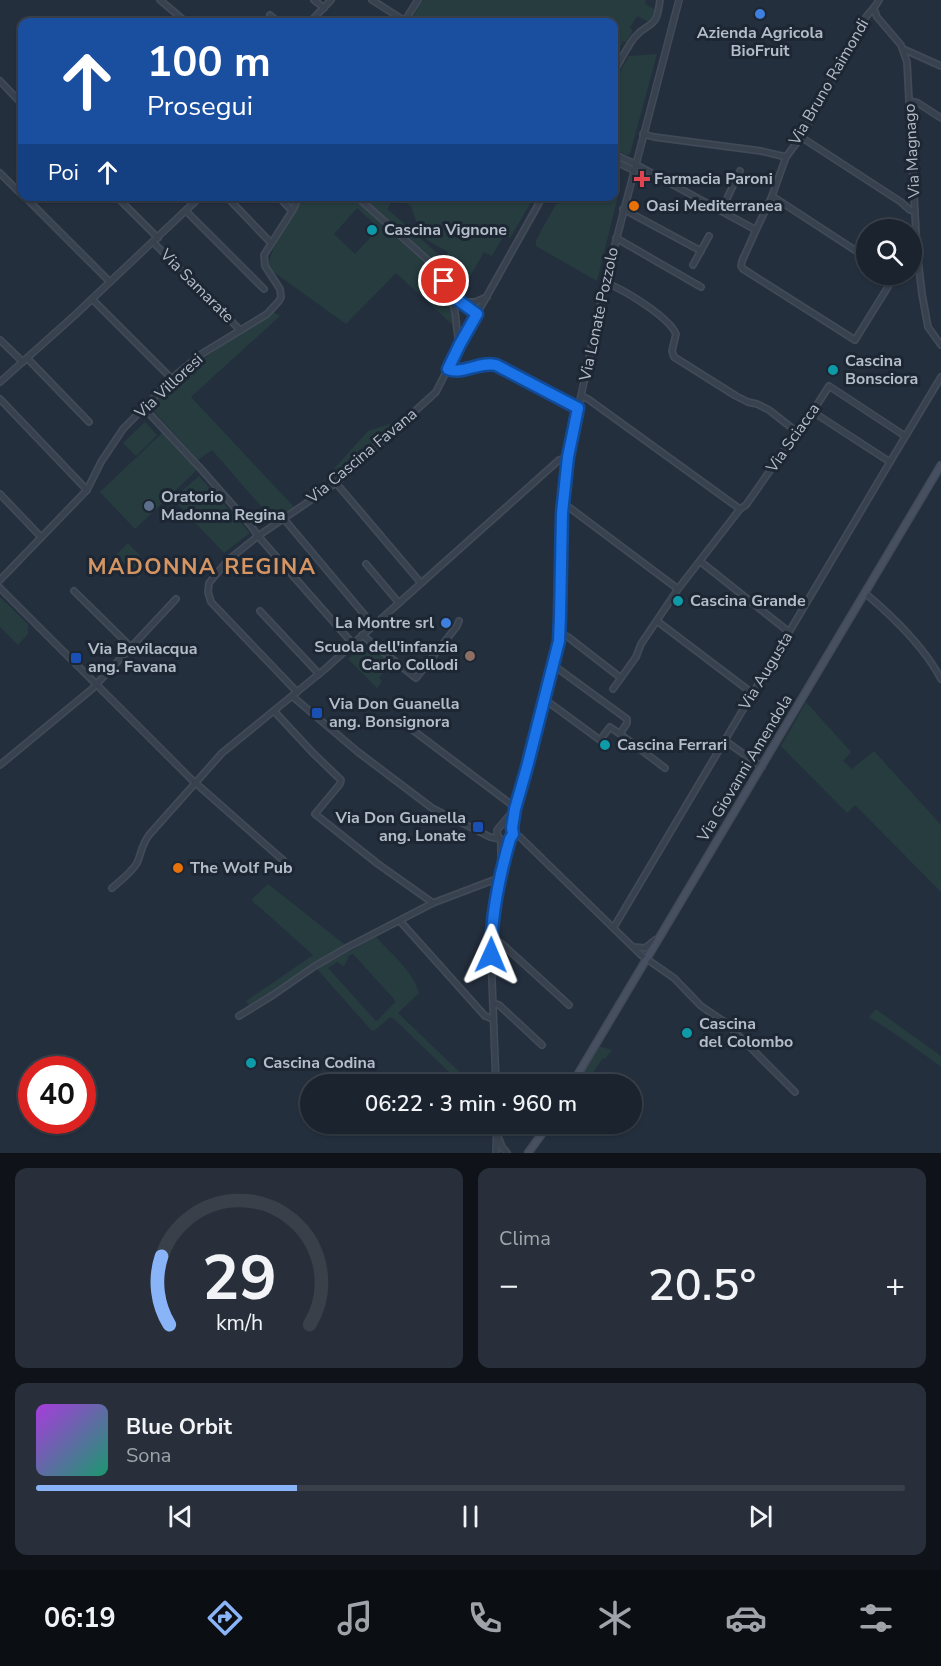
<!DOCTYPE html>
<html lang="it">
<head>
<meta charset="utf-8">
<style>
	body { margin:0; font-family:"Nunito Sans",sans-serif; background:#282f3a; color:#f1f3f6; height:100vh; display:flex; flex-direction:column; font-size:22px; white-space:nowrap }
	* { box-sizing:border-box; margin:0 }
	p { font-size:20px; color:#a0a4aa }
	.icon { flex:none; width:33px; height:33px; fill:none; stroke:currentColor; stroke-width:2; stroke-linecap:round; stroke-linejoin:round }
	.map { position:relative; height:1153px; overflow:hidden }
	.drawer { display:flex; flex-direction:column; gap:15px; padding:15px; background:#0f1319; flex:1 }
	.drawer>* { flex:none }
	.banner { position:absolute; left:18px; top:18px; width:600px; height:183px; border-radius:12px; box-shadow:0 2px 4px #0004,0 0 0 2px #39404a; background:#1a4fa0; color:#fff; overflow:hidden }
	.fabs { position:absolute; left:856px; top:219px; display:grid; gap:12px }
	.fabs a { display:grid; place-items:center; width:66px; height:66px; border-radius:50%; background:#1b232e; box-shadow:0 2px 4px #0004,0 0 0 2px #39404a; font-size:30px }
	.speed { position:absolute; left:18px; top:1056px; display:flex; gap:12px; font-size:30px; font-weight:700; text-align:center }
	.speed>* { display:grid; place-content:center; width:78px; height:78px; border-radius:50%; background:#1b232e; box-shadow:0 2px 4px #0004,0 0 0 2px #39404a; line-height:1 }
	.speed .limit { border:9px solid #d22; background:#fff; color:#111 }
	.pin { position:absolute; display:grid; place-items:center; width:51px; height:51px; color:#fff; margin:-26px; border:3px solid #fff; border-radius:50%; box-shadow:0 2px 6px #0007 }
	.me { position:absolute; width:66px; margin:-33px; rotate:1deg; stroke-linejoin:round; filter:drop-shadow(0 0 4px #0008) }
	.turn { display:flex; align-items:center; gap:21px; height:126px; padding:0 30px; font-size:27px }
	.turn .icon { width:78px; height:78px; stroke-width:2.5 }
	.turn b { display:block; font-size:42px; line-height:51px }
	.then { display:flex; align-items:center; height:57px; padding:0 30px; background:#0003; gap:12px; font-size:22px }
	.big { font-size:45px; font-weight:600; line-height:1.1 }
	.drawer .widget { flex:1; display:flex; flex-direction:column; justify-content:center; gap:9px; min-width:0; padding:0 21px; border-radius:12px; background:#282f3a }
	.drawer .dial { align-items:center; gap:0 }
	.dial svg { height:156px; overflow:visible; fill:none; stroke:#39404a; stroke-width:7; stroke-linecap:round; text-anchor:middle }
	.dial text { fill:#f1f3f6; stroke:none }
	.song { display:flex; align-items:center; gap:18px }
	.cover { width:72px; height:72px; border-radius:9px; background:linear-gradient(135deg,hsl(280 70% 55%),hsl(160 70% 35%)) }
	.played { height:6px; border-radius:3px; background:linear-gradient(90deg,#8ab4f8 30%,#39404a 30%) }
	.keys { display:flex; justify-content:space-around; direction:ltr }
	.heat { display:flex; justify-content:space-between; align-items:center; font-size:33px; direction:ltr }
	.drawer .tiles { flex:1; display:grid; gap:15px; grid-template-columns:1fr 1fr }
	.widget:last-child { grid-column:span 2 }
	.trip { position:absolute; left:300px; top:1074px; width:342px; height:60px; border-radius:30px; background:#1b232e; box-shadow:0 2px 4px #0004,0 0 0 2px #39404a; font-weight:600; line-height:60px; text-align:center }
	.tabs { display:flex; height:96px; justify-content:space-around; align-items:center; background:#0b0e12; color:#a0a4aa }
	.tabs .icon { width:42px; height:42px }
	.tabs .on { color:#8ab4f8 }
	.tabs b { font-size:27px; color:#f1f3f6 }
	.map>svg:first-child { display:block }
	.green { fill:#263c3f; fill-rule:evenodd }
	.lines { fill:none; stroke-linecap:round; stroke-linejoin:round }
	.minor-casing { stroke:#414a57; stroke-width:8 }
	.tertiary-casing { stroke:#414a57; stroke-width:8 }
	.secondary-casing { stroke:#414a57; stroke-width:9 }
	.minor { stroke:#38414e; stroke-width:4.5 }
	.tertiary { stroke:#38414e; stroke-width:5 }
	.secondary { stroke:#465061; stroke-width:6 }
	.route-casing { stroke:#114b97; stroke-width:15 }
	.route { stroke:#1a73e8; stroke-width:10 }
	.shop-dot { fill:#3f7fe0; stroke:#1d2633; stroke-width:2 }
	.health-dot { fill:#e0444e; stroke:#1d2633; stroke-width:2 }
	.food-dot { fill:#e8710a; stroke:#1d2633; stroke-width:2 }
	.culture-dot { fill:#0f9aa8; stroke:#1d2633; stroke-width:2 }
	.service-dot { fill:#5c6f8a; stroke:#1d2633; stroke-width:2 }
	.education-dot { fill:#8d6e63; stroke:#1d2633; stroke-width:2 }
	.transit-dot { fill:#1a4fb4; stroke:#1d2633; stroke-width:2 }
	.labels { text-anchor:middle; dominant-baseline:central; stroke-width:6; stroke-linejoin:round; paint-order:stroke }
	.poi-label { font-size:16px; font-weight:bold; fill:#b4bcc9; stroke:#1d2633; text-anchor:start }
	.street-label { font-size:16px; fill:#b4bcc9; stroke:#1d2633 }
	.district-label { font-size:22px; font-weight:bold; letter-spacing:1.5px; fill:#d59563; stroke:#1d2633 }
</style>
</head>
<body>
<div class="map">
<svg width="941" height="1153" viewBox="0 0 941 1153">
	<rect width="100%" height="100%" fill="#242f3e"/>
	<!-- green -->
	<g class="green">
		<polygon points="423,0 646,0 645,4 656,10 649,22 637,16 630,28 633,30 626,42 623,41 614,60 614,22 410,22"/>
		<polygon points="657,54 630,154 627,155 614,149 614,82 629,56"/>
		<polygon points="614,194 618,196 597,281 536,246 536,240 560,197 614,196"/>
		<path d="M303 197H351L435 272 452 307 454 326 396 273 346 324 268 268C270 243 294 220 303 197ZM357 208 379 228 355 254 334 234Z"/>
		<polygon points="360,197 534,197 510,238 504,235 492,256 484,252 469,278 442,263 448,252 427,240 416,221 411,206 395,197 387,209 406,225 408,223 420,238 437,253 437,256 434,259 428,257"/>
		<polygon points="273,312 280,316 191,397 295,508 274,521 212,450 198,460 150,407 169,385 186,370"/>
		<polygon points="402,420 329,483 325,479 368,431"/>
		<polygon points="145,422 157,435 136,456 123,443"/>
		<polygon points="163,432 199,468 135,529 100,492"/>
		<polygon points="199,476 250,533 224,553 173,499"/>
		<polygon points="128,543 150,566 138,578 116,555"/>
		<polygon points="0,597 28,624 28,634 18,645 0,627"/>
		<polygon points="367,642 390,660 390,664 379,678 382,681 377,688 348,659"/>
		<polygon points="806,702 851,752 843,761 852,769 874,751 941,825 941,892 855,805 847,813 781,746"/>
		<polygon points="268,884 348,947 251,1008 246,1001 313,955 256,904 255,905 252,899"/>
		<path d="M374 938H377C392 955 413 971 419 993L398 1013 472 1084H452L448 1079 450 1073 394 1019 390 1017 374 1031 371 1030 317 969ZM353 954 394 999 395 1002 377 1021 375 1020 328 968 337 962 344 966 348 959V956Z"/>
		<path d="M875 1010H877L941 1056V1067C918 1050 895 1033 870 1018L869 1017Z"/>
		<polygon points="598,1046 612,1050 605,1059 603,1058 585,1084 576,1084"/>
	</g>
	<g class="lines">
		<defs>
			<g id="minor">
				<polyline points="160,0 186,22"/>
				<polyline points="314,0 324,8"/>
				<polyline points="372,0 405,21"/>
				<polyline points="874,9 877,17 901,45 907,62 917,251 922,294 928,327 941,345"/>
				<polyline points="270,15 278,22"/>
				<polyline points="310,22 331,0"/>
				<polyline points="903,49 941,66"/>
				<path d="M614 72C620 61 626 49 634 38 650 19 656 32 660 0"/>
				<polyline points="0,81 22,104"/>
				<polyline points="910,101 918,103 941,118"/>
				<path d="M643 134 654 137 761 151 786 157 801 137 864 20C869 12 875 8 879 0"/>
				<polyline points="801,137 901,202 910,210 915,211"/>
				<polyline points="614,154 635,164 756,230 742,261 741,266 743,269 855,340 896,274"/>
				<polyline points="614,161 633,170"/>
				<polyline points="0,173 22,195"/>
				<polyline points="24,196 110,282"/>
				<polyline points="116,196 158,238"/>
				<polyline points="226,196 271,243"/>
				<polyline points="278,196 292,211"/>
				<path d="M356 196 431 263C446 279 454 299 456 320 457 328 457 337 460 344"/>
				<polyline points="772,196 867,258"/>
				<polyline points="623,209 701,251"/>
				<polyline points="186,211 264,289"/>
				<polyline points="721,211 740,171"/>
				<polyline points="756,230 772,196 786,157"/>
				<polyline points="616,238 701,287"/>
				<polyline points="153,242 240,330"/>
				<polyline points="693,265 709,236"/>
				<path d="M605 283C622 288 669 317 676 334L672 351 674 357 736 396 748 402 757 404 769 410 797 432"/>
				<polyline points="451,294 477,314"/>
				<polyline points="92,299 172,379"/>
				<polyline points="463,302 475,302 487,297"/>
				<polyline points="0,340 23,362"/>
				<polyline points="27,358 89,422"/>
				<path d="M448 369C463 375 479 361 496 365L578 408"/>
				<polyline points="581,396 588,399 740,509"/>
				<polyline points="0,399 87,490"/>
				<polyline points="144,408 201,469 252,527 258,536 353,644"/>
				<polyline points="890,462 941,377"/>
				<polyline points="336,483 421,583"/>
				<polyline points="0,494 41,537"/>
				<polyline points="562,506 570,508 678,589"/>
				<polyline points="284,519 373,625"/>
				<polyline points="701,562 789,632"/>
				<polyline points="366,564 399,603"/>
				<polyline points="0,580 87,490 101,462 123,429 177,374 200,355 267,314 279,301 281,297 280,289 265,266 264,255 294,208 299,196"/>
				<polyline points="0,588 191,779 284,861"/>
				<polyline points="74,591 131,647"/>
				<path d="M865 593C891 615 925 648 941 679"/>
				<polyline points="260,611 319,674"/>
				<polyline points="657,621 752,693"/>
				<polyline points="560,633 568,637 621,678"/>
				<polyline points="362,635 416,678 457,626 459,621"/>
				<polyline points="553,665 627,719 627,723 620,734 665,768"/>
				<polyline points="613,689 636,657 641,644 678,589 740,509 746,505 797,432 801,430 829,386 905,436"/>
				<polyline points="297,692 211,602 208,592 209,583 228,560 258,536 336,483 436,392 460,344 543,196"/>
				<polyline points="292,696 358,752 432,808 490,837 500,839"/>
				<polyline points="544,701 551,704 600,740 610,727 620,734"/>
				<polyline points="274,711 313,753 341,780 340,784 315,814 378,864 433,903"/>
				<polyline points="406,725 516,808"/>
				<polyline points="724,740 762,767"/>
				<polyline points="0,765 92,689 176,599"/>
				<polyline points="513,834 520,837 641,955 674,978 701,1006 726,1023 795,1092"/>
				<path d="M112 888C120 881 131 873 137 863 142 852 141 846 149 835L222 753 325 669 559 460 568 457"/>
				<polyline points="400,921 485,1016 493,1019"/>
				<polyline points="614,927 890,462 813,412"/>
				<polyline points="491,939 501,943 569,1005"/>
				<polyline points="634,947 645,948 655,940"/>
				<polyline points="493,1003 499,1005 542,1045"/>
				<polyline points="239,1016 273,995 315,966 348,947 433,903 499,878"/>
			</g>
			<g id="tertiary">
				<polyline points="404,22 418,0"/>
				<polyline points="0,382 75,315 201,196"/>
				<path d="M510 839C503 843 497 839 497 830L514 810"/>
				<polyline points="501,840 501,862"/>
				<polyline points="496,1084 491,955 492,918 501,869 513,835 512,828 515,809 527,767 559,641 560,616 561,521 568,457 605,283 679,0"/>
				<polyline points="498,1136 502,1147 507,1153"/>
				<polyline points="496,1153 497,1124"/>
			</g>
			<g id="secondary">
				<polyline points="572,1084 941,465"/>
				<polyline points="528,1153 549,1124"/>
			</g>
		</defs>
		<!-- minor casing -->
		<use href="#minor" class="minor-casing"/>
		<!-- tertiary casing -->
		<use href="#tertiary" class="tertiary-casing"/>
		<!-- secondary casing -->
		<use href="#secondary" class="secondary-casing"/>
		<!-- minor -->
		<use href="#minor" class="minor"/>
		<!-- tertiary -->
		<use href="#tertiary" class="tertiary"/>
		<!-- secondary -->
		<use href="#secondary" class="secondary"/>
	</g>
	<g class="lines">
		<defs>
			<path id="route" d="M444 281 450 292 455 298 477 314 460 344 448 369C463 375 479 361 496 365L578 408 568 457 562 513 560 616 559 641 527 767 515 809 512 828 513 834 510 839C499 877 491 915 491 955"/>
		</defs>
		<!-- route casing -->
		<use href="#route" class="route-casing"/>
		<!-- route -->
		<use href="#route" class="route"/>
	</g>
	<!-- markers -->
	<g class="shop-dot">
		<circle cx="760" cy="14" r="6"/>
		<circle cx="446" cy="623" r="6"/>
	</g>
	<path class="health-dot" d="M639 170h6v6h6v6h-6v6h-6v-6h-6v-6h6z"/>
	<g class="food-dot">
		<circle cx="634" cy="206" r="6"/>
		<circle cx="178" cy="868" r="6"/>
	</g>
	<g class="culture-dot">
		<circle cx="372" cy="230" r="6"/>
		<circle cx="833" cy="370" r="6"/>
		<circle cx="678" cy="601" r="6"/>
		<circle cx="605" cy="745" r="6"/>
		<circle cx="687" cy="1033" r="6"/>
		<circle cx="251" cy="1063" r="6"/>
	</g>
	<circle class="service-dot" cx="149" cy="506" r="6"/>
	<circle class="education-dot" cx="470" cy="656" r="6"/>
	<g class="transit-dot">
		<rect x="70" y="652" width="12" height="12" rx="3"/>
		<rect x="311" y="707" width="12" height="12" rx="3"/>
		<rect x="472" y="821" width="12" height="12" rx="3"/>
	</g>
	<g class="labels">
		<!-- poi labels -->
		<g class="poi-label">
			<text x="760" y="33" text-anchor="middle">Azienda Agricola<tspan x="760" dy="18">BioFruit</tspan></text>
			<text x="654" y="179">Farmacia Paroni</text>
			<text x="646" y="206">Oasi Mediterranea</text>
			<text x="384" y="230">Cascina Vignone</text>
			<text x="845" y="361">Cascina<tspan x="845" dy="18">Bonsciora</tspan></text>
			<text x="161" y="497">Oratorio<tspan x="161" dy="18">Madonna Regina</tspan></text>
			<text x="690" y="601">Cascina Grande</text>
			<text x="434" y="623" text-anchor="end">La Montre srl</text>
			<text x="458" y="647" text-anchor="end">Scuola dell'infanzia<tspan x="458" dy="18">Carlo Collodi</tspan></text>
			<text x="88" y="649">Via Bevilacqua<tspan x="88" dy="18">ang. Favana</tspan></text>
			<text x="329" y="704">Via Don Guanella<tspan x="329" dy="18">ang. Bonsignora</tspan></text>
			<text x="617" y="745">Cascina Ferrari</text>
			<text x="466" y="818" text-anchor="end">Via Don Guanella<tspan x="466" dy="18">ang. Lonate</tspan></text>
			<text x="190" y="868">The Wolf Pub</text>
			<text x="699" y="1024">Cascina<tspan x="699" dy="18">del Colombo</tspan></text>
			<text x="263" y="1063">Cascina Codina</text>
		</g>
		<!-- street labels -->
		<g class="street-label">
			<text transform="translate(829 82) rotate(-60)">Via Bruno Raimondi</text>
			<text transform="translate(912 151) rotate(-93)">Via Magnago</text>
			<text transform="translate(197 286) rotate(45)">Via Samarate</text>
			<text transform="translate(599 314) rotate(-78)">Via Lonate Pozzolo</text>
			<text transform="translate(169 386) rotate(-43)">Via Villoresi</text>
			<text transform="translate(793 438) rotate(-55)">Via Sciacca</text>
			<text transform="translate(362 456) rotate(-40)">Via Cascina Favana</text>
			<text transform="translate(766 671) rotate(-59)">Via Augusta</text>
			<text transform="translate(745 768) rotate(-59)">Via Giovanni Amendola</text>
		</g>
		<!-- district labels -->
		<g class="district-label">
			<text x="202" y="567">MADONNA REGINA</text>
		</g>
	</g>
</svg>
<div class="fabs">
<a><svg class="icon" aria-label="search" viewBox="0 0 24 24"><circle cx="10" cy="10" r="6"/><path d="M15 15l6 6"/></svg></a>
</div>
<div class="speed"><div class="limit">40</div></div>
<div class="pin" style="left:444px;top:281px;background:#d93025"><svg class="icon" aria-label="arrive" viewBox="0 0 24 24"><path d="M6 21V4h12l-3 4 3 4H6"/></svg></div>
<svg class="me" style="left:491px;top:955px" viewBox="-20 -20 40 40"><path d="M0-17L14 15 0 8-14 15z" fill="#1a73e8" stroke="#fff" stroke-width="4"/></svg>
<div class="trip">06:22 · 3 min · 960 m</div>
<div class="banner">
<div class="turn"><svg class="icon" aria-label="ahead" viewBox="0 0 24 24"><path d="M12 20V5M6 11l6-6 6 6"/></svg><div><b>100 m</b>Prosegui</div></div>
<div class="then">Poi<svg class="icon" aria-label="ahead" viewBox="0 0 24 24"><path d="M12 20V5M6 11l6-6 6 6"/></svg></div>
</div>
</div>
<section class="drawer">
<div class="tiles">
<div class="widget dial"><svg viewBox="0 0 100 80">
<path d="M14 69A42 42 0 1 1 86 69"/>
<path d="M14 69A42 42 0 0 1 10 34" stroke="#8ab4f8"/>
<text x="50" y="56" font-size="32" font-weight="700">29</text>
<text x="50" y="72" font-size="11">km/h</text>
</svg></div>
<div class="widget"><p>Clima</p>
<div class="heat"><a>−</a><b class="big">20.5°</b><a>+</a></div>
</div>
<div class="widget">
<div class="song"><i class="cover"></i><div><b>Blue Orbit</b><p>Sona</p></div></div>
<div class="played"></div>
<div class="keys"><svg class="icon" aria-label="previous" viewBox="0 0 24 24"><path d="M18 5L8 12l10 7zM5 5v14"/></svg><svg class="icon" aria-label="pause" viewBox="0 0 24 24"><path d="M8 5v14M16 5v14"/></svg><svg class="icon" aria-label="next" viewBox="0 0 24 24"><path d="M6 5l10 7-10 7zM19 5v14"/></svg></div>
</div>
</div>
</section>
<nav class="tabs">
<b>06:19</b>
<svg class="icon on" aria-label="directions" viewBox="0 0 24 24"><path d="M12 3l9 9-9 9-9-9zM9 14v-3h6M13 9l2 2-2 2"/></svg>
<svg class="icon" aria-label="music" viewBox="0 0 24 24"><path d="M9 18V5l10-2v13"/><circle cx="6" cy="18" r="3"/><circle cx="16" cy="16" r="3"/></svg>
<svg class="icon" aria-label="phone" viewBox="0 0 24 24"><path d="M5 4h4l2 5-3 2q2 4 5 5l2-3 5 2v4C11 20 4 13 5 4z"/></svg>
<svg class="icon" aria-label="climate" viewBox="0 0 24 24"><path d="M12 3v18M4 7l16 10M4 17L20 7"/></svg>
<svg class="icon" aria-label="car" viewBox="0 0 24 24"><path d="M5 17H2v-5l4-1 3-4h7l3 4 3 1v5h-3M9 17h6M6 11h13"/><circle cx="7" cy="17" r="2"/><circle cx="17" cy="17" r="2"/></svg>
<svg class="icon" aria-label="filters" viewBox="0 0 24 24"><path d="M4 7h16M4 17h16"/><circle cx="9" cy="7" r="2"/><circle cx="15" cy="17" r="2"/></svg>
</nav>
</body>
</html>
